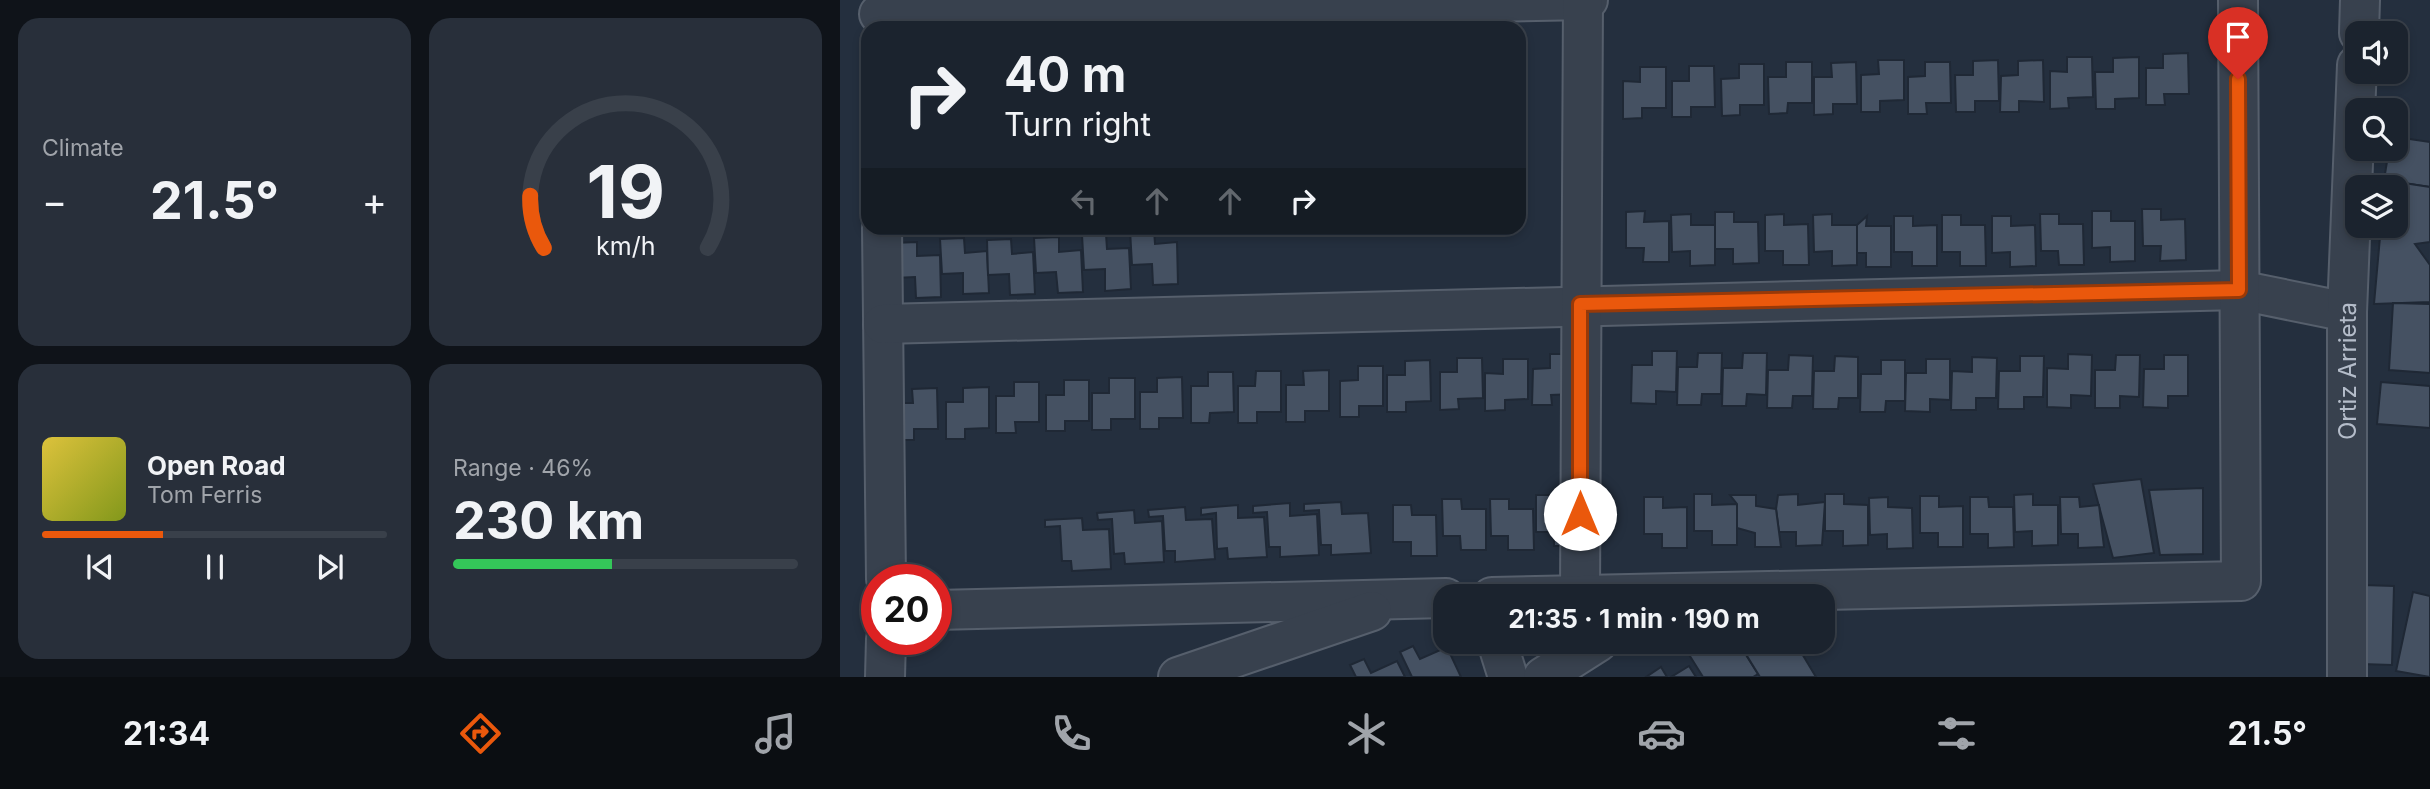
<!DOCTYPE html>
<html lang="en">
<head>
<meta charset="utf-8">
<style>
	body { margin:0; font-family:Inter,sans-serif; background:#282f3a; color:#f1f3f6; height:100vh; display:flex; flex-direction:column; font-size:26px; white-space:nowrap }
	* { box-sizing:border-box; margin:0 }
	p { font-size:23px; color:#a0a4aa }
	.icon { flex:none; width:38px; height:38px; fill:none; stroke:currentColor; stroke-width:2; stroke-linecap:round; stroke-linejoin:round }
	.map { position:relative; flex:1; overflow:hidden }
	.drawer { display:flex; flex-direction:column; gap:18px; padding:18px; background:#0f1319; width:840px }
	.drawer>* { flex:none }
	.hud { position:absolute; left:21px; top:21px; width:665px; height:214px; border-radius:21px; box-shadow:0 4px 10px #0003,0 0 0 2px #39404a; background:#1b232e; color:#f1f3f6; overflow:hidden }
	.fabs { position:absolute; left:1505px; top:21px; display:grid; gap:14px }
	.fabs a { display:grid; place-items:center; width:63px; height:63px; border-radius:14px; background:#1b232e; box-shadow:0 4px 10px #0003,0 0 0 2px #39404a; font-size:35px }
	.speed { position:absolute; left:21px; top:564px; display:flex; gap:14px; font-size:35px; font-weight:700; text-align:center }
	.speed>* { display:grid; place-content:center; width:91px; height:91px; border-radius:50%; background:#1b232e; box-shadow:0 4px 10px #0003,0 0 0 2px #39404a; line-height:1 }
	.speed .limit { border:10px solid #d22; background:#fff; color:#111 }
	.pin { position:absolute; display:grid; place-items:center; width:60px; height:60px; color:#fff; margin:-72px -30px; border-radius:50% 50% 50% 0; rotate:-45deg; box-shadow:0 0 7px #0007 }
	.pin .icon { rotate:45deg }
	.me { position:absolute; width:77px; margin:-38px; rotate:0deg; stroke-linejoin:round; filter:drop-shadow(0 0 5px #0008) }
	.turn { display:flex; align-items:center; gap:24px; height:147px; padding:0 28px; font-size:32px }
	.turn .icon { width:91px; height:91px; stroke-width:2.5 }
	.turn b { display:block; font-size:49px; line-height:60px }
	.lanes { display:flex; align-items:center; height:66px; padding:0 28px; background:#0003; justify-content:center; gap:35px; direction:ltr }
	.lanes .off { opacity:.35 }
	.big { font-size:52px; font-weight:700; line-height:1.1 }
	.drawer .widget { flex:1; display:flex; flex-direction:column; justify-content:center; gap:10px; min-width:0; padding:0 24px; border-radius:21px; background:#282f3a }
	.drawer .dial { align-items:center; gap:0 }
	.dial svg { height:182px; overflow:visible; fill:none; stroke:#39404a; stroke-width:7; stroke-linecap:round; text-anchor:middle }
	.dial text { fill:#f1f3f6; stroke:none }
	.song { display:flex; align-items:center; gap:21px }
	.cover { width:84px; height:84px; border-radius:10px; background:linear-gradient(135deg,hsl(50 70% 55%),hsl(70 70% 35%)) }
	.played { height:7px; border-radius:4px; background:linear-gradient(90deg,#ea580c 35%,#39404a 35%) }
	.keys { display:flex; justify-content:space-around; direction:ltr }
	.heat { display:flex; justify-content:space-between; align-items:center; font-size:38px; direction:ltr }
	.charge { height:10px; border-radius:5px; background:linear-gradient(90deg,#34c759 46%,#39404a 0) }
	.drawer .tiles { flex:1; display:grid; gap:18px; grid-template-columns:repeat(2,1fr) }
	.trip { position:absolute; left:593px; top:584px; width:402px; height:70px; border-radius:21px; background:#1b232e; box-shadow:0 4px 10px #0003,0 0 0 2px #39404a; font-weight:700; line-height:70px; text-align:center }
	.tabs { display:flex; height:112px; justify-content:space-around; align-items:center; background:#0b0e12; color:#a0a4aa }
	.tabs .icon { width:49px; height:49px }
	.tabs .current { color:#ea580c }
	.tabs b { font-size:32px; color:#f1f3f6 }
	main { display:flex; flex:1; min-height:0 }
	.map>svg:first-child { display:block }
	.building { fill:#455162; stroke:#1f2835; stroke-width:2 }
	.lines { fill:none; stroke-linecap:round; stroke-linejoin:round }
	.minor-casing { stroke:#565f6c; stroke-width:42 }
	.minor { stroke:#38414e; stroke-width:38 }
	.route-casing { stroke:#983908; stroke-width:18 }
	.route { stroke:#ea580c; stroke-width:12 }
	.labels { text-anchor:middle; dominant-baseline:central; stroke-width:7; stroke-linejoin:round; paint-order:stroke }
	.street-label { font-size:24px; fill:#b4bcc9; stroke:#1d2633 }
</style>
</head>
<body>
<main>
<section class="drawer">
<div class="tiles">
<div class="widget"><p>Climate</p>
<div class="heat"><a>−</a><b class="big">21.5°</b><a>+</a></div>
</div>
<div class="widget dial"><svg viewBox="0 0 100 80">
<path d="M14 69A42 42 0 1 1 86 69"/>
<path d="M14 69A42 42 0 0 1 8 46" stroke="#ea580c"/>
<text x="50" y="56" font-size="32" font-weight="700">19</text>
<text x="50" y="72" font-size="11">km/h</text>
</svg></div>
<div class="widget">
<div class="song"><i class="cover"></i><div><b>Open Road</b><p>Tom Ferris</p></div></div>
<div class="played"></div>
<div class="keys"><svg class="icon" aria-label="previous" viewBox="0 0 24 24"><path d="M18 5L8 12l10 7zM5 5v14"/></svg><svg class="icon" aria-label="pause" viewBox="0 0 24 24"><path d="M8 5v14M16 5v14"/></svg><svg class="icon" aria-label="next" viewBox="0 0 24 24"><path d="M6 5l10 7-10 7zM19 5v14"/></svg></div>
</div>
<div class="widget"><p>Range · 46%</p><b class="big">230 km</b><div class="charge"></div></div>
</div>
</section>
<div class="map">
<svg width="1590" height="677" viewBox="0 0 1590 677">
	<rect width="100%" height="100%" fill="#242f3e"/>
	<!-- building -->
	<g class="building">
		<polygon points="1348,53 1349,94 1324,94 1325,105 1306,105 1306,68 1323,68 1323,54"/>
		<polygon points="1227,57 1252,57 1253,97 1228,98 1229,108 1210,109 1210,71 1227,72"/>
		<polygon points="1299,57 1299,98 1275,99 1275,109 1256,109 1255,72 1273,72 1273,58"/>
		<polygon points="1038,60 1064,60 1064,100 1040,101 1040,112 1021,112 1021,75 1039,74"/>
		<polygon points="1158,60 1159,101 1135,101 1135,112 1116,112 1115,75 1133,75 1133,61"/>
		<polygon points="1203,60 1204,102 1179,101 1179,112 1160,112 1161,76 1178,75 1178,61"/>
		<polygon points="946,62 972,62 972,103 948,103 947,113 929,114 928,77 946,77"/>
		<polygon points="1016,62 1017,104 993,104 993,114 974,115 974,77 992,77 991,63"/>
		<polygon points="1085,62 1110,62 1111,103 1086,103 1087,114 1068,114 1068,77 1085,76"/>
		<polygon points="899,64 924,64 924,105 900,105 900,115 882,116 881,79 899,78"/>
		<polygon points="849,66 874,66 875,107 851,107 851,117 832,117 832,81 849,81"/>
		<polygon points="800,67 826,67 826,108 802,108 802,118 783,119 783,81 800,82"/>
		<polygon points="1556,137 1590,142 1590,187 1544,180 1549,149 1556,149"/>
		<polygon points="1544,180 1590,187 1590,242 1575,244 1590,265 1590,302 1534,304 1541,226 1556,226 1556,187 1544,187"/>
		<polygon points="1302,209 1321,209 1321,220 1345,219 1346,260 1320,261 1321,246 1303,246"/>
		<polygon points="805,211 804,222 829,221 829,262 803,262 804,248 786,248 786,212"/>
		<polygon points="1252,211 1271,211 1271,221 1295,221 1295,261 1270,262 1270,247 1252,248"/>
		<polygon points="875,212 894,212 894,222 918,222 919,263 893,264 893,249 875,249"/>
		<polygon points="851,214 851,225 875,225 875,265 850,266 850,251 832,252 831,215"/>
		<polygon points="944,214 944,225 968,224 969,265 943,265 943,251 925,251 925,215"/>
		<polygon points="992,214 992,225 1017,225 1017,265 992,266 992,251 974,252 973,215"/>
		<polygon points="1200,214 1219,214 1219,224 1243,224 1244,265 1219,265 1218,251 1201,251"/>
		<polygon points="1102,215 1121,215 1121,225 1145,225 1146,266 1120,266 1120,252 1102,252"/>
		<polygon points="1027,216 1026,226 1051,226 1051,267 1026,267 1026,253 1017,253 1017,225"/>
		<polygon points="1054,216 1073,216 1073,226 1097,225 1097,266 1072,266 1072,252 1054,252"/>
		<polygon points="1152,216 1171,216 1171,226 1195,225 1196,266 1170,267 1170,252 1152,253"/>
		<polygon points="314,229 315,244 337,242 338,284 313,285 312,264 292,265 290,230"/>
		<polygon points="266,234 267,249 289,248 291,289 265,291 265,269 244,270 242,235"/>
		<polygon points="219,237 219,252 241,250 243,292 218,293 216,272 196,273 194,238"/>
		<polygon points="124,238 125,253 147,251 149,293 123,294 123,273 102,274 100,239"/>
		<polygon points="171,239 172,254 193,252 195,294 170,295 169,274 148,275 147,240"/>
		<polygon points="77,242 77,256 100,255 101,297 76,298 75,277 54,278 53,243"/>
		<polygon points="1553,303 1590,304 1590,373 1549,370"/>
		<polygon points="812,351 837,351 836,392 816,391 816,404 791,403 792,365 812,365"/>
		<polygon points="858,353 882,353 881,394 862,394 861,405 837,405 838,367 857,367"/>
		<polygon points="903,353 927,353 926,395 907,394 906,406 882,406 883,368 902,368"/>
		<polygon points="710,354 735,354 736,394 711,395 712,405 692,405 693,369 710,368"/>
		<polygon points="1228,354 1252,355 1251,396 1231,395 1231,408 1207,407 1207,368 1228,369"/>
		<polygon points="949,355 973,356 972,396 953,396 952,408 927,408 928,370 948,370"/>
		<polygon points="1276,355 1300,355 1299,397 1280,396 1280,408 1255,408 1255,370 1275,370"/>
		<polygon points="1324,355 1348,355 1348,396 1328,396 1328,408 1303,407 1304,369 1324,369"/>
		<polygon points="995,356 1018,357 1018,398 999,398 998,409 973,409 974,371 994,371"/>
		<polygon points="1180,356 1204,356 1203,397 1184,397 1184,409 1158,409 1159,371 1180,371"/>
		<polygon points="1132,357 1157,358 1156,398 1136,398 1136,410 1111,410 1112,371 1132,372"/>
		<polygon points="617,358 642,358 643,398 618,399 619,409 600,410 600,372 617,372"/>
		<polygon points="663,359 688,359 688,399 665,400 665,410 645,411 645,373 663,374"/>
		<polygon points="1086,359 1110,359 1110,400 1090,399 1090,412 1065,411 1066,373 1086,373"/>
		<polygon points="590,360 591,401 566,402 566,412 547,412 547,375 565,375 565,361"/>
		<polygon points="1041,360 1065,360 1065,401 1046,401 1045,412 1020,412 1021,374 1041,374"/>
		<polygon points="518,366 543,366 543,406 519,406 519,417 500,417 500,381 518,380"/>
		<polygon points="489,370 489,411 465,411 465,422 446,422 446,385 464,385 463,371"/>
		<polygon points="416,371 441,371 441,412 417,412 417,423 398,423 398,386 415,386"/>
		<polygon points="368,372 393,372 394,412 370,413 369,423 351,423 351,386 368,386"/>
		<polygon points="342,377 343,418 319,418 319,429 300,429 300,392 317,392 317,378"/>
		<polygon points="269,378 295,378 295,419 271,419 271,430 252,430 252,393 269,393"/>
		<polygon points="224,380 249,380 249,421 225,421 225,431 206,431 206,395 224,395"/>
		<polygon points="174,382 199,382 199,422 175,422 176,433 156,433 156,396 174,396"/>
		<polygon points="1541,382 1590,386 1590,428 1537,424"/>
		<polygon points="149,387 149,428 125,429 125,439 106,439 106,402 123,402 123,388"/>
		<polygon points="97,388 98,429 74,429 74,440 55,440 55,403 73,403 72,389"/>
		<polygon points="1301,479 1314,553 1273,558 1253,484"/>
		<polygon points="1363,488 1363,554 1320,555 1309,490"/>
		<polygon points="854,494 872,494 872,505 897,504 897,545 872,545 872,531 854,531"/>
		<polygon points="958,494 958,505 985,502 982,545 956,546 956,532 939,532 936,509 938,495"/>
		<polygon points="985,494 1004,494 1004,504 1028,505 1028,545 1003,546 1003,531 985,531"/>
		<polygon points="1193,494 1193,505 1218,505 1218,545 1192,546 1192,531 1175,532 1174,495"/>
		<polygon points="696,495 715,495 715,505 739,505 739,546 714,546 714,532 696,532"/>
		<polygon points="890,495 916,495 916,506 936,509 941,547 915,547 915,533 897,528 897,504"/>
		<polygon points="1080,496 1099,496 1099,507 1123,506 1123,547 1098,547 1098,533 1080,533"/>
		<polygon points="804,497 823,497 823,508 847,507 847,548 822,548 822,534 804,534"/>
		<polygon points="1048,497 1048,507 1072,508 1073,548 1047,549 1047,534 1030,535 1029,498"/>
		<polygon points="1130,497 1148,497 1149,507 1173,507 1174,547 1148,548 1148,534 1130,534"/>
		<polygon points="1220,497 1239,497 1240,507 1259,505 1264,547 1238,548 1238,534 1221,534"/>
		<polygon points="602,499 621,499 622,509 646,509 646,550 621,550 620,536 603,536"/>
		<polygon points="650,499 669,499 669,509 693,509 694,550 668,550 668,536 651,536"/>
		<polygon points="501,502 502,514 528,513 531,553 491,555 491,545 481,545 479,510 464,511 464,504"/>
		<polygon points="450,503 450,516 477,514 479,555 440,557 440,547 429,547 427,512 413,513 413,506"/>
		<polygon points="398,505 398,518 424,517 427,557 388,559 387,548 377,549 376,513 361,515 361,508"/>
		<polygon points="553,505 571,505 572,515 596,515 597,556 571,556 571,542 553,542"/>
		<polygon points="345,507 346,520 372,519 375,559 335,562 335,551 325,551 323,516 309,517 308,510"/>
		<polygon points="294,510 295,523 322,521 324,562 285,564 284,553 274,554 272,519 258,520 257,513"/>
		<polygon points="242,518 243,530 269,529 271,569 232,571 231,561 222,561 220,526 205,527 205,520"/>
		<polygon points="1523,585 1554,586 1552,665 1521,664"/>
		<polygon points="1573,592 1590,596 1590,677 1556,671"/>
		<polygon points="864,642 870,642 876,652 890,642 898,642 918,674 913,677 863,677 848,653"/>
		<polygon points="955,642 976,677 920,677 907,656 928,643 934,654"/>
		<polygon points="573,646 580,659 607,647 621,677 572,677 560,652"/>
		<polygon points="524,659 531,673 557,661 565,677 516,677 510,665"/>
		<polygon points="849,666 856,677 831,677"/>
		<polygon points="821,667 827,677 806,677"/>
	</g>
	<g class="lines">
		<defs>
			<g id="minor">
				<polyline points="39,14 748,0"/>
				<polyline points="1519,33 1520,0"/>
				<polyline points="42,228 46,579"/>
				<polyline points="43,324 1399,290 1507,312"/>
				<polyline points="740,594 743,0"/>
				<polyline points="652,597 1401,581 1398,0"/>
				<polyline points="96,610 606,598"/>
				<polyline points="657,642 668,677"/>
				<polyline points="45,677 46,639"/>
				<polyline points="338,677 532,611"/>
				<polyline points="703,677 758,642"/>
				<path id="s1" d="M1507 677V312L1517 65"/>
			</g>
		</defs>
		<!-- minor casing -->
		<use href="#minor" class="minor-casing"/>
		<!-- minor -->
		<use href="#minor" class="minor"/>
	</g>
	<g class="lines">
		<defs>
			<polyline id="route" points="740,514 740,304 1399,290 1398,79"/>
		</defs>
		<!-- route casing -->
		<use href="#route" class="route-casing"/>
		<!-- route -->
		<use href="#route" class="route"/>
	</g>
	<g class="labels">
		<!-- street labels -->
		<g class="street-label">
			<text stroke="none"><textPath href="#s1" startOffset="306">Ortiz Arrieta</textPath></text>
		</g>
	</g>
</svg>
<div class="fabs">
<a><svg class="icon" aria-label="sound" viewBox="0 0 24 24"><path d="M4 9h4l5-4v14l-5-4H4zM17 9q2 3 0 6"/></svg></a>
<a><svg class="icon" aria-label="search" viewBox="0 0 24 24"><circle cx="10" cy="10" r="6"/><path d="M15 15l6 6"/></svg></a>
<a><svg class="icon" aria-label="layers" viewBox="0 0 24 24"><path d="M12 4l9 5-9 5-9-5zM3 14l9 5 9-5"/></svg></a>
</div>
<div class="speed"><div class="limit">20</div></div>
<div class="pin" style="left:1398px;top:79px;background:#d93025"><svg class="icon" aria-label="arrive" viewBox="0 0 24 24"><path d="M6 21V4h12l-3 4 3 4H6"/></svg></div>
<svg class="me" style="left:740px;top:514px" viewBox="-20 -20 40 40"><circle r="19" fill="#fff"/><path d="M0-13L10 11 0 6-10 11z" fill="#ea580c"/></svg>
<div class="trip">21:35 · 1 min · 190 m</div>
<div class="hud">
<div class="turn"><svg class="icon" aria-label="right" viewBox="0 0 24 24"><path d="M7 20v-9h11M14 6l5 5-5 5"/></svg><div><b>40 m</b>Turn right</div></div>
<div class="lanes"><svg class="icon off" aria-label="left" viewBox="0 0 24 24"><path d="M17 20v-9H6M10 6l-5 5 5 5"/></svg><svg class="icon off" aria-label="ahead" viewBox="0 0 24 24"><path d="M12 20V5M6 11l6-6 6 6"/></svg><svg class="icon off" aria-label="ahead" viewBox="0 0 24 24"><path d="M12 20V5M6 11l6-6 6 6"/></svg><svg class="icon" aria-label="right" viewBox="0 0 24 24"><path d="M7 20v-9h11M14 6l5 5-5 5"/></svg></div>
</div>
</div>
</main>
<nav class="tabs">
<b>21:34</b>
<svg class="icon current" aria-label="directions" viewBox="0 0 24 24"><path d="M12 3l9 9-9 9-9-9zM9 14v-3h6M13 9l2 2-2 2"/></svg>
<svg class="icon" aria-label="music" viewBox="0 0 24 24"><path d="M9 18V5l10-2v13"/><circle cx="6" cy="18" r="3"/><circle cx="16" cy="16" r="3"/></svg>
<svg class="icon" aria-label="phone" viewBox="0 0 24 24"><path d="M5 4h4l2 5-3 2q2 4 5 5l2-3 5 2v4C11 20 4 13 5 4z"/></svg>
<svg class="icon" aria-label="climate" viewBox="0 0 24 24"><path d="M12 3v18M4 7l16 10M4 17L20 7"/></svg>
<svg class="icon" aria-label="car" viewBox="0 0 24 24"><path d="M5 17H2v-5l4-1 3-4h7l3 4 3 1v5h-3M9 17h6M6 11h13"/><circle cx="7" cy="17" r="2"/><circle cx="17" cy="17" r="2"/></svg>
<svg class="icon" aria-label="filters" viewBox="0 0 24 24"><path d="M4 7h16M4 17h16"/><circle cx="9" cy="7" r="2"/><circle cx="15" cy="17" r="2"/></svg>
<b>21.5°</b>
</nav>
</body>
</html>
